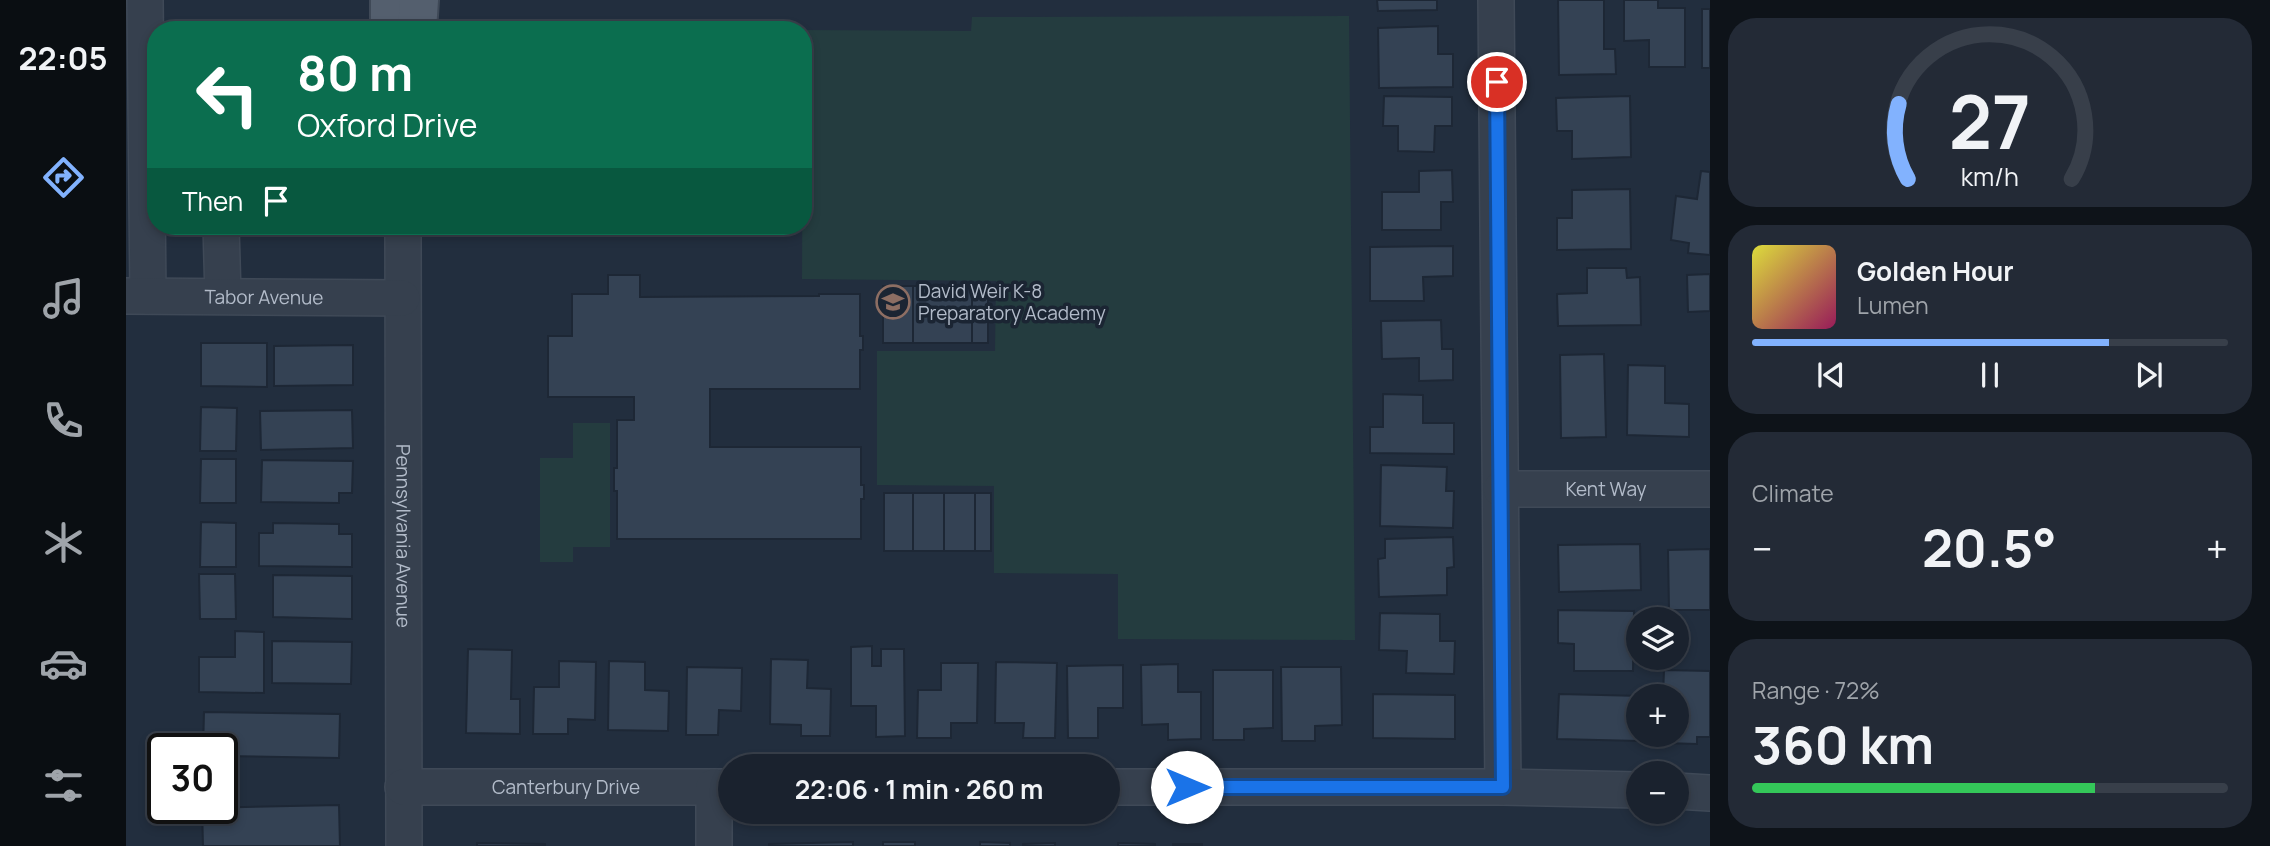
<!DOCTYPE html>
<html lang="en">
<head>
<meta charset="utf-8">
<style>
	body { margin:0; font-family:Manrope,sans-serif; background:#232a36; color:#f1f3f6; height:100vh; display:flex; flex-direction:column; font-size:26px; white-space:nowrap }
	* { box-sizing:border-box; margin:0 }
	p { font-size:23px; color:#9fa4aa }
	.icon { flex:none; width:38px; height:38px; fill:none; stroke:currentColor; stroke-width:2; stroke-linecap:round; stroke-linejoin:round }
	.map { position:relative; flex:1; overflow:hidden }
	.drawer { display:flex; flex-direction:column; gap:18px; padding:18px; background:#0e1319; width:560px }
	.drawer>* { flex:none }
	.hud { position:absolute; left:21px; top:21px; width:665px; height:214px; border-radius:28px; box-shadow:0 4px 10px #0003,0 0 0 2px #383f4a; background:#0b6e4f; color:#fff; overflow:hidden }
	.controls { position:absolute; left:1500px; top:607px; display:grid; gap:14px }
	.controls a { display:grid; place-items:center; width:63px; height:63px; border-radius:50%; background:#1a222e; box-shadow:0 4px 10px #0003,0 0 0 2px #383f4a; font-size:35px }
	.speed { position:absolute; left:21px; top:733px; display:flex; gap:14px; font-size:35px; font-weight:700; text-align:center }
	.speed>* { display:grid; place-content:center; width:91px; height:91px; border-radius:50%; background:#1a222e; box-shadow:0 4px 10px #0003,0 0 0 2px #383f4a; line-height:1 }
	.speed .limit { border:4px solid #111; border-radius:10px; background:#fff; color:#111 }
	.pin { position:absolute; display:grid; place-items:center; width:60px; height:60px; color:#fff; margin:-30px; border:4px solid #fff; border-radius:50%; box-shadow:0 2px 7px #0007 }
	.me { position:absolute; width:77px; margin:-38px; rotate:90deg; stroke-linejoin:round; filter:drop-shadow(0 0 5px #0008) }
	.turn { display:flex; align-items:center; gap:24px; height:147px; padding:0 35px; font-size:32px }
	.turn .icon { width:91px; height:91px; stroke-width:2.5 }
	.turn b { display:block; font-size:49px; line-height:60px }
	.then { display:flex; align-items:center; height:66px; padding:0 35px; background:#0003; gap:14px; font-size:26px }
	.big { font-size:52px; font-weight:700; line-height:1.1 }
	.drawer .card { flex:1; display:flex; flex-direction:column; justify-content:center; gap:10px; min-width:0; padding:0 24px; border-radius:28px; background:#232a36 }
	.drawer .dial { align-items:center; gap:0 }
	.dial svg { height:182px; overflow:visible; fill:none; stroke:#383f4a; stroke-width:7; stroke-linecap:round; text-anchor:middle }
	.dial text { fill:#f1f3f6; stroke:none }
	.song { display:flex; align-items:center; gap:21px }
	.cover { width:84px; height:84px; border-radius:10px; background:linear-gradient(135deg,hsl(60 70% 55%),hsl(330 70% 35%)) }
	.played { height:7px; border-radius:4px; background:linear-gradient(90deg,#82b2fe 75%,#383f4a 75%) }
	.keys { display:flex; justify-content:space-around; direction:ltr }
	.heat { display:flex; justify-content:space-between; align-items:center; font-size:38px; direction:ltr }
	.charge { height:10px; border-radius:5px; background:linear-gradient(90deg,#34c759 72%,#383f4a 0) }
	.trip { position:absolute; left:592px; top:754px; width:402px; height:70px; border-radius:35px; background:#1a222e; box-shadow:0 4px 10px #0003,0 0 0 2px #383f4a; font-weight:700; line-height:70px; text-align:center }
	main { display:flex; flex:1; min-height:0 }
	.tab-bar { display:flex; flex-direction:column; width:126px; justify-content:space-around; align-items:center; background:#0a0e12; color:#9fa4aa }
	.tab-bar .icon { width:49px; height:49px }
	.tab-bar .selected { color:#82b2fe }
	.tab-bar b { font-size:32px; color:#f1f3f6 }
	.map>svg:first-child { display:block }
	.green { fill:#243c3f }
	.building { fill:#344254; stroke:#1d2735; stroke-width:2 }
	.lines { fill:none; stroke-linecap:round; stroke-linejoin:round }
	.minor-casing { stroke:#3f4957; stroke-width:38 }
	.major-casing { stroke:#3f4957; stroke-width:42 }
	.minor { stroke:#36404e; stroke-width:35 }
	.major { stroke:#545f6e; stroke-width:38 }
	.route-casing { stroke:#114b97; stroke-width:18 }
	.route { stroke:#1a73e8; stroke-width:12 }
	.labels { text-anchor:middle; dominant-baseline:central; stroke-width:7; stroke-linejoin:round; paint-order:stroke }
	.poi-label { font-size:19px; fill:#b2bbc9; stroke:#1b2533; text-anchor:start }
	.street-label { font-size:19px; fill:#b2bbc9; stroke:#1b2533 }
</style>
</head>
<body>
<main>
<nav class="tab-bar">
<b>22:05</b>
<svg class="icon selected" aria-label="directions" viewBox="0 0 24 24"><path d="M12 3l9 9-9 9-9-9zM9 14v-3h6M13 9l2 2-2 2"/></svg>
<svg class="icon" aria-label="music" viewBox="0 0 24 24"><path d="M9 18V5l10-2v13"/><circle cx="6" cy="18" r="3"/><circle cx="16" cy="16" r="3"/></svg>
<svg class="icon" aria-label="phone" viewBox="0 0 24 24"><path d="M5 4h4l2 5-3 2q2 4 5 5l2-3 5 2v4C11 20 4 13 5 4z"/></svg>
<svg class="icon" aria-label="climate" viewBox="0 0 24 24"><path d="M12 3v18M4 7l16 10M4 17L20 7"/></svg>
<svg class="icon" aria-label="car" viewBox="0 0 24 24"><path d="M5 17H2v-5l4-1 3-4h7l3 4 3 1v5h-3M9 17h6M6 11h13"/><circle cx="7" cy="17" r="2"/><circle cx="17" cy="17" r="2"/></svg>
<svg class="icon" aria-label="filters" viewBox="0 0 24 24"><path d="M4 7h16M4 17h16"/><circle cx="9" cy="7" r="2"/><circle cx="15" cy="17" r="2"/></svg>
</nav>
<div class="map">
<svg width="1584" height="846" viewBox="0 0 1584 846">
	<rect width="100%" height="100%" fill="#222e3e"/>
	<!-- green -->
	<g class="green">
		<polygon points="1223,16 1229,640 992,639 992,574 868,573 868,486 751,485 751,351 869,351 870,281 676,279 677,30 845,31 846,17"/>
		<polygon points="447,423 484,423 484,547 447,547 447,562 414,562 414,458 447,458"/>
	</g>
	<!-- building -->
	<g class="building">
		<polygon points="1251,0 1311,0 1311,10 1252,11"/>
		<polygon points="1432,0 1478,0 1478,49 1489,49 1490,74 1433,75"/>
		<polygon points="1498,0 1532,0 1532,8 1559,8 1559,67 1523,67 1523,40 1498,41"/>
		<rect x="1576" y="9" width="8" height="59"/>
		<polygon points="1312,26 1312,54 1327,54 1327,87 1253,88 1252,28"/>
		<polygon points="1258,96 1326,97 1326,126 1309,126 1308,152 1272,151 1272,126 1257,126"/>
		<polygon points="1504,96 1505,157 1446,159 1446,131 1431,131 1430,98"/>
		<polygon points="1326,170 1327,202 1315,202 1315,230 1256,230 1256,192 1293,192 1293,171"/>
		<polygon points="1575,171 1584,172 1584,255 1562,253 1563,243 1545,240 1550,196 1571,199"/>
		<polygon points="1504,189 1505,249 1431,250 1431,218 1446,218 1446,190"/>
		<polygon points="1327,246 1327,276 1297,277 1298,301 1244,301 1244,247"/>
		<polygon points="1461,268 1500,268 1501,278 1514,277 1515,325 1432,326 1431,294 1461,293"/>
		<polygon points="1584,274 1584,311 1562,312 1561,275"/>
		<polygon points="482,275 514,275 514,297 693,296 693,294 734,294 734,336 737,336 737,350 734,350 734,389 584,389 584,447 735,447 735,485 738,485 738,499 735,499 735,539 491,539 491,491 488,491 488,468 491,468 491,420 508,420 508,397 422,397 422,336 446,336 446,294 482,294"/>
		<rect x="757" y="286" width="30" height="57"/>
		<rect x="787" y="286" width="59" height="57"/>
		<rect x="846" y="286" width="16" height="57"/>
		<polygon points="1315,320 1316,349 1327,349 1327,380 1293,381 1293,358 1256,359 1255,321"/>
		<polygon points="75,343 141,343 141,387 75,386"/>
		<polygon points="227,345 227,385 148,386 148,346"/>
		<polygon points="1478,354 1480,437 1435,438 1434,355"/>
		<polygon points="1502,365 1539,366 1539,403 1563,404 1563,437 1501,435"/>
		<polygon points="1257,394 1297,395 1297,423 1328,423 1328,454 1244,453 1244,427 1257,427"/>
		<polygon points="75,407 111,408 110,451 74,451"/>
		<polygon points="226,410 227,448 135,450 134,411"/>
		<polygon points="75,459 110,459 110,503 74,503"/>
		<polygon points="136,460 227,461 226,493 213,493 213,503 135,502"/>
		<polygon points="1255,465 1321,467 1320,491 1328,491 1327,528 1254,526"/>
		<rect x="758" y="493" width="29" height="58"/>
		<rect x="787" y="493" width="31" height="58"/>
		<rect x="818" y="493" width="31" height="58"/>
		<rect x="849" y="493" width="16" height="58"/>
		<polygon points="75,522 110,523 110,567 74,567"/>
		<polygon points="147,523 213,524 213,534 226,534 226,567 133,566 133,533 147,533"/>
		<polygon points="1327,537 1328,567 1321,568 1321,595 1253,597 1252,559 1259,558 1259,539"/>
		<polygon points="1514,544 1515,590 1433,592 1432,545"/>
		<polygon points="1584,549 1584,610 1543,610 1542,550"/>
		<polygon points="73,574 109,574 110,619 74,619"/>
		<polygon points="147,575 226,576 226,619 147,617"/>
		<polygon points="1432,610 1508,611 1507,671 1448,671 1448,644 1432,643"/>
		<polygon points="1254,613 1314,614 1314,641 1329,641 1328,674 1280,673 1281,651 1253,650"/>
		<polygon points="109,631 138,632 138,693 73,692 73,657 109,657"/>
		<polygon points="146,641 226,642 225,684 146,683"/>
		<polygon points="746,646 746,666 755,666 755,649 778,649 779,736 750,737 750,706 725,706 725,647"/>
		<polygon points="342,649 386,650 385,699 394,699 394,734 340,733"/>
		<polygon points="645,659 682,660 681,688 705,689 704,736 675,736 675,725 644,724"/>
		<polygon points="433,661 470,662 469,720 442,719 442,734 407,734 408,687 433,687"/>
		<polygon points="483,661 519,662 519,690 543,691 542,731 482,730"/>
		<polygon points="870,662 931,663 929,738 897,738 898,723 869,723"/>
		<polygon points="815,663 852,663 851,723 825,723 825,738 791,738 792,690 815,690"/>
		<polygon points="1052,664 1052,692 1075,692 1075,739 1042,740 1042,724 1016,725 1015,665"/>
		<polygon points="997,665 997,708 972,708 972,738 942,738 941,666"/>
		<polygon points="561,667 616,668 615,711 593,710 592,735 560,735"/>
		<polygon points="1155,667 1215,667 1216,725 1189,726 1189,741 1156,741"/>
		<polygon points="1087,670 1147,670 1147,728 1118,729 1118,740 1087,740"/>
		<polygon points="1538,670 1584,671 1584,737 1571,737 1571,744 1537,743 1537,735 1550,735 1550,696 1537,696"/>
		<polygon points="1247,694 1329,695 1329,739 1247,738"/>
		<polygon points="1433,694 1516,696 1512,696 1512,735 1515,735 1514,741 1431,739"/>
		<polygon points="78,712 214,714 213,758 96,756 96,749 77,749"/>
		<polygon points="213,805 214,846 77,846 76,808"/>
		<polygon points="727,842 727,846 643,846 643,844"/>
		<rect x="757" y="842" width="32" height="4"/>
		<polygon points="854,842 884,843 884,846 854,846"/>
		<polygon points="351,843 419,844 419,846 351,846"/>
		<polygon points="929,843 929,846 897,846 897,844"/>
		<polygon points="992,843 1029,844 1029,846 992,846"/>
		<rect x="1047" y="844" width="29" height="2"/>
	</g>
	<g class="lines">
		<defs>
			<g id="minor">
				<polyline points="19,0 22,296"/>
				<polyline points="1370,0 1377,787"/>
				<polyline points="95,226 97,296"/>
				<path id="s1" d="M277 226 278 846"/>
				<path id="s2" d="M0 296 276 298"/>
				<path id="s3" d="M1375 489H1584"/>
				<path id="s4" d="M277 787H604"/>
				<polyline points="588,787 588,846"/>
				<polyline points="982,787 1377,787 1512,790"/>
				<polyline points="1550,791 1584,793"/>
			</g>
			<g id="major">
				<polyline points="264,30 264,0"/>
				<polyline points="291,30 293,0"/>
			</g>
		</defs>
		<!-- minor casing -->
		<use href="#minor" class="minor-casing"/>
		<!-- major casing -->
		<use href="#major" class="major-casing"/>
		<!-- minor -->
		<use href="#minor" class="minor"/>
		<!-- major -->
		<use href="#major" class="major"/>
	</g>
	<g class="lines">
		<defs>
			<polyline id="route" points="1061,787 1377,787 1371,82"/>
		</defs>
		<!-- route casing -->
		<use href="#route" class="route-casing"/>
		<!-- route -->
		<use href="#route" class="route"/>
	</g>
	<!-- icons -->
	<defs>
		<symbol id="school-ring" viewBox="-11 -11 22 22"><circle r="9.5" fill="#1b2533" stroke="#8d6e63" stroke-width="1.5"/><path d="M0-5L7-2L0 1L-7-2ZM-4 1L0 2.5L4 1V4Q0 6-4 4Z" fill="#8d6e63"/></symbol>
	</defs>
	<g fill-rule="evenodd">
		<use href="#school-ring" x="748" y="283" width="38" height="38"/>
	</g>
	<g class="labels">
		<!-- poi labels -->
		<g class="poi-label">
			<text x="792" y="291">David Weir K-8<tspan x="792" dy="22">Preparatory Academy</tspan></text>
		</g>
		<!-- street labels -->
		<g class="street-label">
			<text stroke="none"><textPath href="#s2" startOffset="138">Tabor Avenue</textPath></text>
			<text stroke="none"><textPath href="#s3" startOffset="105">Kent Way</textPath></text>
			<text stroke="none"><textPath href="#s1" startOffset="310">Pennsylvania Avenue</textPath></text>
			<text stroke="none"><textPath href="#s4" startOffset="163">Canterbury Drive</textPath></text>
		</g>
	</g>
</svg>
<div class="controls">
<a><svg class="icon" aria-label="layers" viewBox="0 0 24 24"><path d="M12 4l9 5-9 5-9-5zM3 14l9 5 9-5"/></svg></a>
<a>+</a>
<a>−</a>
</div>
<div class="speed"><div class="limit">30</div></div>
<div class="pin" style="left:1371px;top:82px;background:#d93025"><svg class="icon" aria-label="arrive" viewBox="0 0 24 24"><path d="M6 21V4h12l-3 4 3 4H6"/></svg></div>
<svg class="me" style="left:1061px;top:787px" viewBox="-20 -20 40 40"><circle r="19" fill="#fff"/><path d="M0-13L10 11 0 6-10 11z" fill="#1a73e8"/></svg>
<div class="trip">22:06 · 1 min · 260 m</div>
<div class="hud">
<div class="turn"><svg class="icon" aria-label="left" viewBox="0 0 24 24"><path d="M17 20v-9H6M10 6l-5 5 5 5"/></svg><div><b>80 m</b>Oxford Drive</div></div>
<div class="then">Then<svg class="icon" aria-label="arrive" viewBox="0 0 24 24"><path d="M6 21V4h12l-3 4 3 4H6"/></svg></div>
</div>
</div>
<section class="drawer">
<div class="card dial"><svg viewBox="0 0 100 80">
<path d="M14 69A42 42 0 1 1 86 69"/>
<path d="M14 69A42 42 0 0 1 10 36" stroke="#82b2fe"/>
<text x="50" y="56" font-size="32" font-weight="700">27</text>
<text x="50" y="72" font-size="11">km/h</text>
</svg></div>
<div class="card">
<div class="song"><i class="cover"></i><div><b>Golden Hour</b><p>Lumen</p></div></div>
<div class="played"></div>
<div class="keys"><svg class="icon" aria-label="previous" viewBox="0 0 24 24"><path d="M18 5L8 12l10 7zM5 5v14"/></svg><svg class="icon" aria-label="pause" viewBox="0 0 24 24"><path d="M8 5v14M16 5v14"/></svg><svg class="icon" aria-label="next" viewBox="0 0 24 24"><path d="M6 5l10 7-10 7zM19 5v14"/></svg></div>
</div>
<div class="card"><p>Climate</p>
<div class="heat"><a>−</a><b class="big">20.5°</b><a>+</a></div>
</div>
<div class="card"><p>Range · 72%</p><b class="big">360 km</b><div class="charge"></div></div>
</section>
</main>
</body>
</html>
